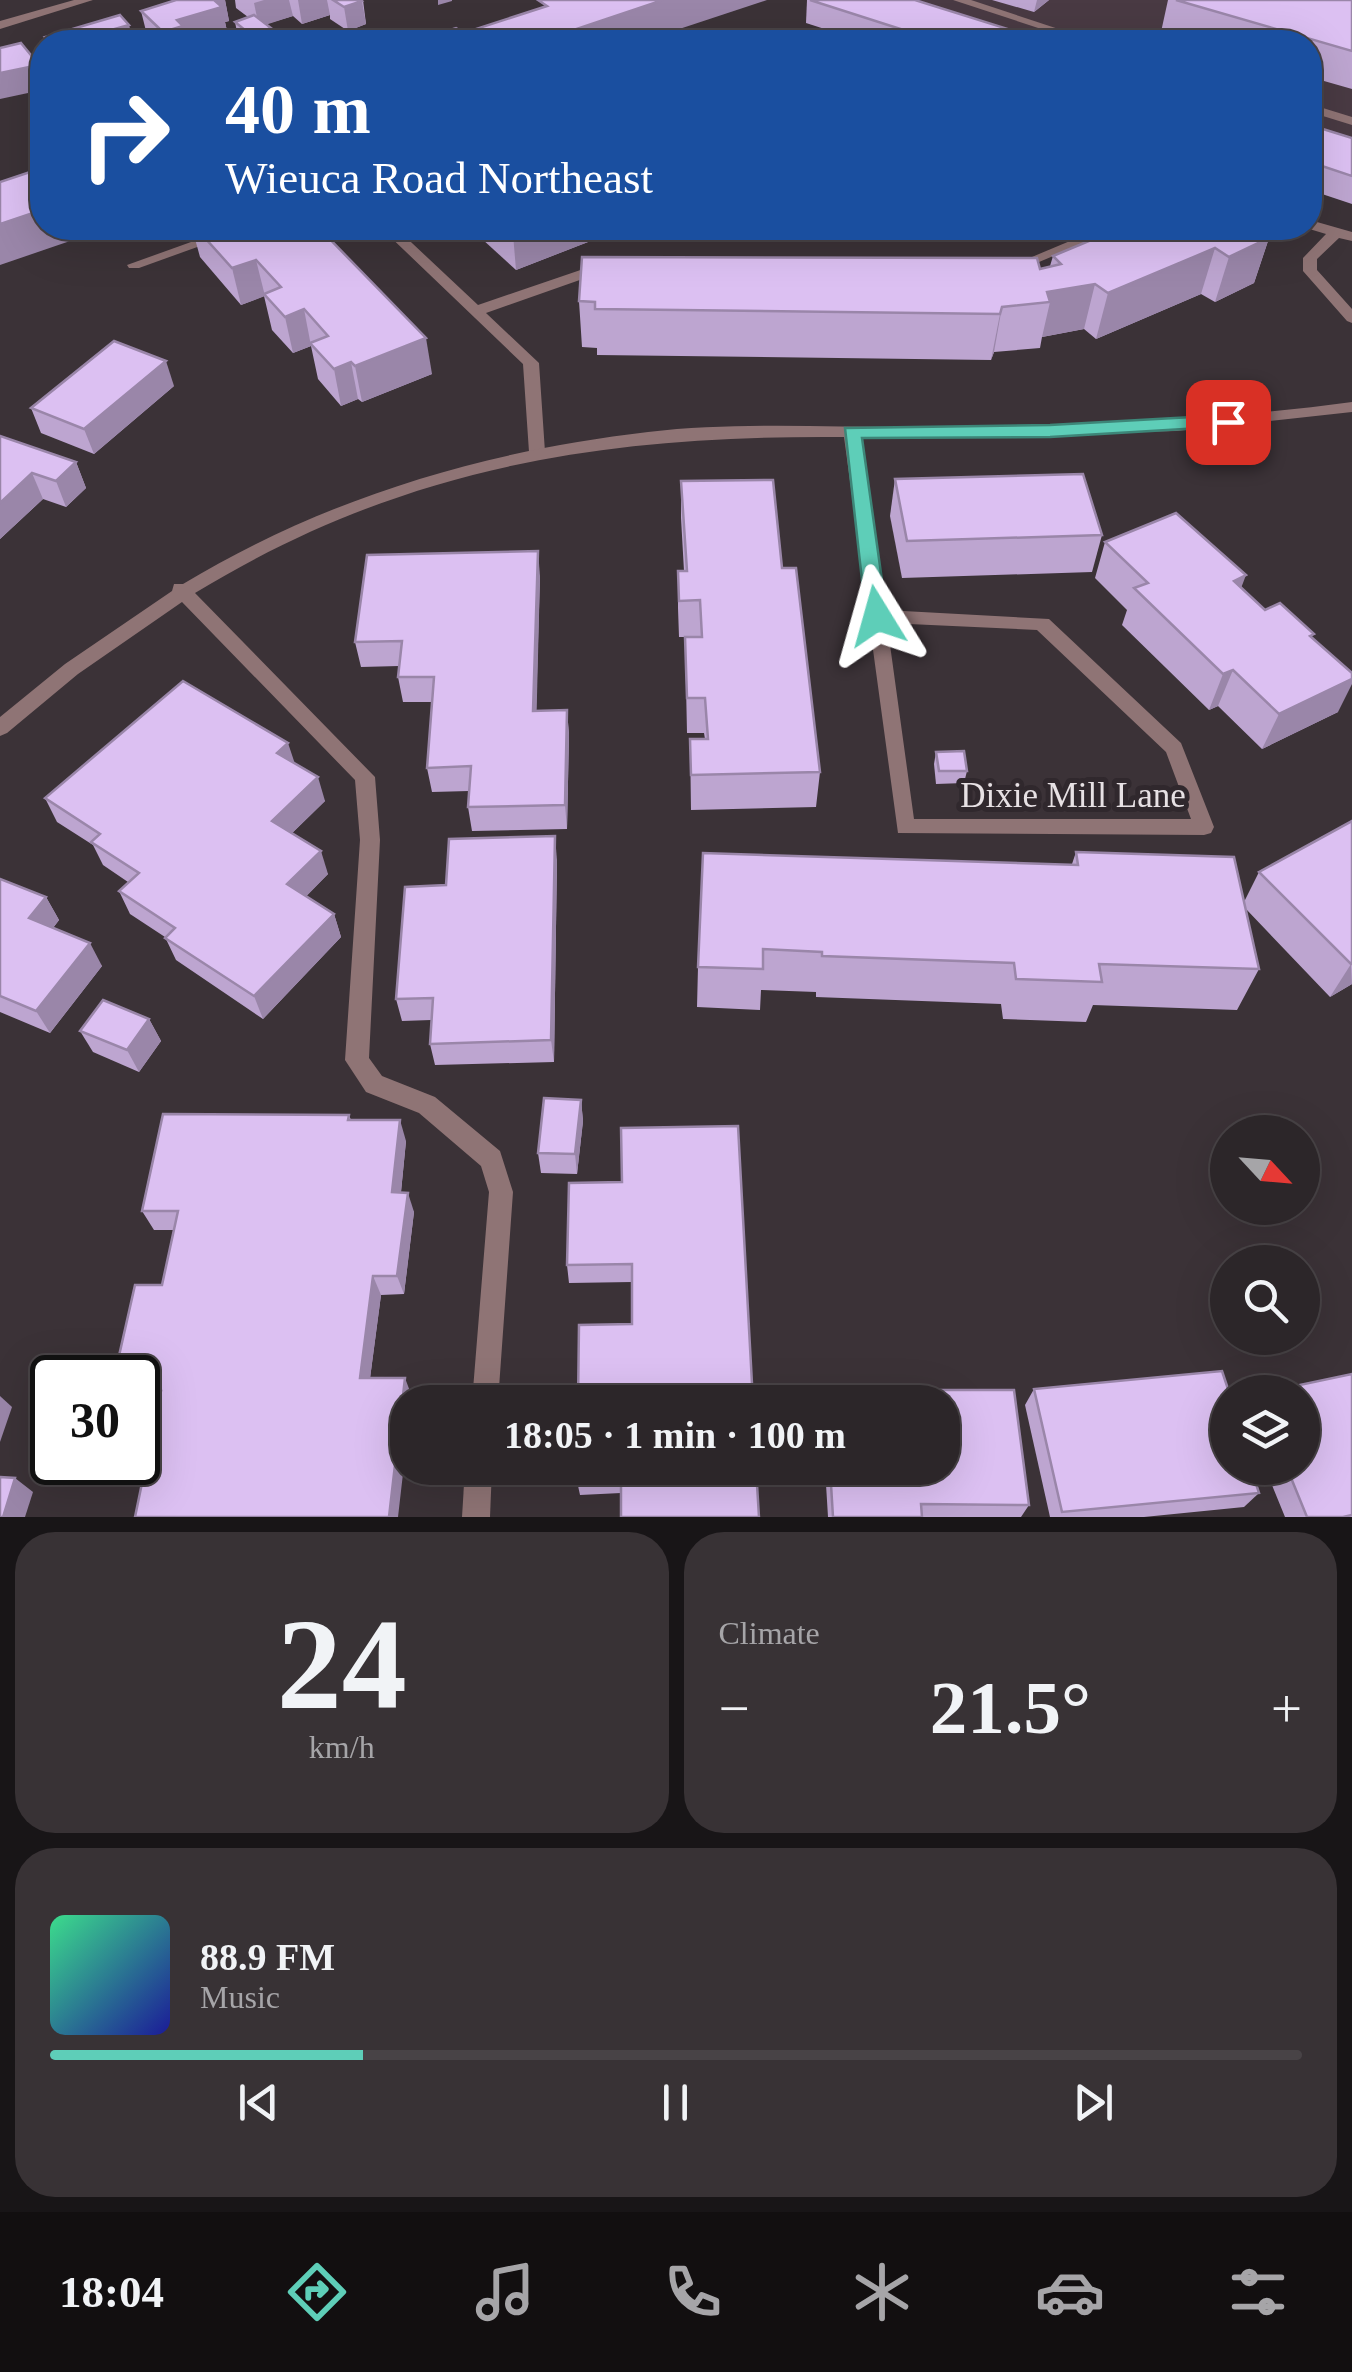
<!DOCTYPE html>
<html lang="en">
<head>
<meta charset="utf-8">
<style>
	body { margin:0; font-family:Georgia,serif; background:#383235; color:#f1f3f6; height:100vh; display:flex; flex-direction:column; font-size:38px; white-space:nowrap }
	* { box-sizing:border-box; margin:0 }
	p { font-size:32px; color:#a6a5a8 }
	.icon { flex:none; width:55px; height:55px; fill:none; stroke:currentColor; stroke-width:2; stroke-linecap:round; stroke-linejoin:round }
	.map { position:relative; height:1517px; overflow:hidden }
	.side { display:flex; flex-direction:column; gap:15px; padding:15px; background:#181517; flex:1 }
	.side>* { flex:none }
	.guide { position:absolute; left:30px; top:30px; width:1292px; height:210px; border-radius:40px; box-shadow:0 10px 40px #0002,0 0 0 2px #484346; background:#1a4fa0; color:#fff; overflow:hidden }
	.needle { width:65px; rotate:116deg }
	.controls { position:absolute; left:1210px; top:1115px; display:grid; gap:20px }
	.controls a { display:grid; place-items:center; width:110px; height:110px; border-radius:50%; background:#2c2629; box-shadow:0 10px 40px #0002,0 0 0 2px #484346; font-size:50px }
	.speed { position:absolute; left:30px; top:1355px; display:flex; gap:20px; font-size:50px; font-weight:700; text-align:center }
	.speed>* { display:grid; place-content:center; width:130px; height:130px; border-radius:50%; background:#2c2629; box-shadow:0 10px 40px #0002,0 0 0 2px #484346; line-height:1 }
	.speed .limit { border:5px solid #111; border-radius:15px; background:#fff; color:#111 }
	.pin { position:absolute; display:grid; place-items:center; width:85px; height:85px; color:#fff; margin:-42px; border-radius:20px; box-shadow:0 5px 15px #0006 }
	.me { position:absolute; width:110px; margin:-55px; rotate:352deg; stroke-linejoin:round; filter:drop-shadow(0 0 8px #0008) }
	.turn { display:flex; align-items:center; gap:35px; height:210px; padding:0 30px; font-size:45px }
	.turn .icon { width:130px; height:130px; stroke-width:2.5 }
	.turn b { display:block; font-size:70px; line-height:85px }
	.big { font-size:75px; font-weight:800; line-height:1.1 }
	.side .tile { flex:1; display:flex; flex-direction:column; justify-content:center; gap:15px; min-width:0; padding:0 35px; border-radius:40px; background:#383235 }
	.side .dial { align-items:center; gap:0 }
	.dial b { font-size:130px; line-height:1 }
	.song { display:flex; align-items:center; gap:30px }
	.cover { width:120px; height:120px; border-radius:15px; background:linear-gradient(135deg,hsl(150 70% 55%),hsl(240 70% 35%)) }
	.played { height:10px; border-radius:5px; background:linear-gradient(90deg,#5eceb8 25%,#484346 25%) }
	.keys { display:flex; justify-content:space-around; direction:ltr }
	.heat { display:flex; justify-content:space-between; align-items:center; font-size:55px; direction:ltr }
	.side .tiles { flex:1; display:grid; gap:15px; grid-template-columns:1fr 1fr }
	.tile:last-child { grid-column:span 2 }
	.trip { position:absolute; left:390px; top:1385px; width:570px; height:100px; border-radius:40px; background:#2c2629; box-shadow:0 10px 40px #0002,0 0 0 2px #484346; font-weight:800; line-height:100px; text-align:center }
	.tab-bar { display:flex; height:160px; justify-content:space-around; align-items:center; background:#120f10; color:#a6a5a8 }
	.tab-bar .icon { width:70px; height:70px }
	.tab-bar .active { color:#5eceb8 }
	.tab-bar b { font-size:45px; color:#f1f3f6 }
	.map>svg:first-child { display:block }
	.built { fill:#493a43 }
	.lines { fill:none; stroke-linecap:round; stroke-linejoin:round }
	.service { fill:#8f7475; fill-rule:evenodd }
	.minor { fill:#8f7475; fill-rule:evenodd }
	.wall { fill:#bda5d0 }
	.shaded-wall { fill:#9a86a9 }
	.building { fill:#dcc0f2; stroke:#9a86a9; stroke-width:2.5 }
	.route { fill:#5eceb8; stroke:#3d8678; stroke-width:2.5 }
	.labels { text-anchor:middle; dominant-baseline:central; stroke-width:10; stroke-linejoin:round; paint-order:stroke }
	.street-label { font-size:35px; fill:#e7e1e4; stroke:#30282d }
</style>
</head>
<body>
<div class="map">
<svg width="1352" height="1517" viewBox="0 0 1352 1517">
	<rect width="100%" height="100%" fill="#3b3237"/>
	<!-- built -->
	<polygon class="built" points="910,0 1352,0 1352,145 1310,132 1310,42 1039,42"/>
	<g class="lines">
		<!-- service -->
		<g class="service">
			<polygon points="953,0 971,0 1098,42 1081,42"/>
			<polygon points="756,34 776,42 739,42"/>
			<polygon points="1310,104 1352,117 1352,125 1310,112"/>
			<polygon points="1310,220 1352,232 1352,241 1339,238 1317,259 1317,270 1352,309 1352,323 1347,321 1303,271 1303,258 1326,234 1306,228 1310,228"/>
			<polygon points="230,228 250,228 139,268 129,268 127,265"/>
			<polygon points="381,228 396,228 478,305 601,263 611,263 611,269 486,313 539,363 545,452 543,456 537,457 529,452 523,364"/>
			<polygon points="1101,228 1120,228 1020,270 1015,271 1008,267"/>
		</g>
		<!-- minor -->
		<g class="minor">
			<polygon points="74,0 93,0 0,29 0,21"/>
			<path d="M1352 402V412L1177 431 861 437 885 610 1049 619 1181 743 1214 827 1211 833 1204 835 898 833 844 437C605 435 403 466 195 593L375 777 380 840 369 1058 382 1076 435 1097 500 1151 513 1192 498 1402H472L489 1192 481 1166 419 1113 366 1092 345 1060 360 840 355 780 182 602 78 674 7 733 0 736V717L65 664 172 591 174 584H183C325 498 484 451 648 432 733 422 820 427 906 427 1055 426 1204 422 1352 402ZM887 623 1037 630 1166 752 1191 819H914Z"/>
			<polygon points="465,1468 492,1468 490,1517 462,1517"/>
		</g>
	</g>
	<!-- wall -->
	<g class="wall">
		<polygon points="172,0 225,0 229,21 225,22 227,31 189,42 155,42 147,35 141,11 173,2"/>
		<polygon points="235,0 363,0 366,24 348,31 330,19 330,15 302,24 293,16 266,24 271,28 274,42 239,42 235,22 248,17 236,8"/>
		<polygon points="807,0 915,0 1049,42 865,42 806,23"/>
		<polygon points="992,0 1049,0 1034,12"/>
		<polygon points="1168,0 1352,0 1352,89 1310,77 1310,42 1195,42 1161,32"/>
		<polygon points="1310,125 1352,138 1352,204 1310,190"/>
		<polygon points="192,228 319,228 432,374 362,402 358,399 341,406 318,379 311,346 293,353 272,330 264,296 241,305 200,257"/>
		<polygon points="470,228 587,228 588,242 516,270"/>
		<polygon points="1269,238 1254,283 1215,302 1201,294 1096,339 1084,329 1042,337 1040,348 994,352 991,360 597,355 597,348 582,347 579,301 1040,269 1050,266 1053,256"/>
		<polygon points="174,386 94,454 41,433 31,408"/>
		<polygon points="0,436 76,462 86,488 66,507 43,499 0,539"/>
		<polygon points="895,479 1102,535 1092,572 902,578 890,516"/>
		<polygon points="681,481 782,568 820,772 816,807 691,810 690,739 705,739 704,733 687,733 685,637 679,637 678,608 678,571 684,571 681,518"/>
		<polygon points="1105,542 1241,588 1265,610 1312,638 1338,712 1262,749 1218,706 1209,710 1122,625 1127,610 1095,578"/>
		<polygon points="540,576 536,711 567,710 569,735 567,829 472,831 468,807 469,791 432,792 427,768 432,702 403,702 398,677 399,666 361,667 355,642"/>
		<polygon points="936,752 967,771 964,783 936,784 934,764"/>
		<polygon points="295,763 325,801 292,833 328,874 306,896 334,914 341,937 263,1019 176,960 165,937 130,914 119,891 128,882 103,865 93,845 57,822 45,798"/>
		<polygon points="1352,821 1352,984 1330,997 1246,909 1259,969 1237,1010 1093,1005 1086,1022 1003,1019 1001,1004 816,997 816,992 761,990 760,1010 697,1007 698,967 1072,864 1076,852 1244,902 1259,872"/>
		<polygon points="557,860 554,1062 435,1065 430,1044 431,1020 402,1021 396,999 446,885"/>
		<polygon points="0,879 46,897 59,920 53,928 102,966 50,1033 0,1012"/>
		<polygon points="149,1019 161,1041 139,1072 93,1052 80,1031"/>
		<polygon points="581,1100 583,1121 577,1174 541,1173 538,1153"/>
		<polygon points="349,1115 351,1120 406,1141 401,1192 414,1212 404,1294 381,1295 370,1378 411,1394 138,1407 138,1378 162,1285 174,1230 154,1230 142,1211"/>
		<polygon points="569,1183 753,1402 632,1324 632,1282 569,1283 567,1265"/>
		<polygon points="1352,1374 1352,1517 1285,1517 1265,1468 1302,1468"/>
		<polygon points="1034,1389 1259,1493 1244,1507 1144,1517 1050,1517 1025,1405"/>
		<polygon points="826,1390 1014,1390 1029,1505 1021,1517 828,1517 825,1468 942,1468 942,1402 823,1402"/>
		<polygon points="756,1468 621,1493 580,1495 577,1481"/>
	</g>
	<!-- shaded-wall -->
	<g class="shaded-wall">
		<polygon points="214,0 225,0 229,21 225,22 227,31 189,42 166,42 163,32 177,20"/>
		<polygon points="264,0 289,0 293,16 259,27 254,3"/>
		<polygon points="298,0 327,0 330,15 302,24"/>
		<polygon points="438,0 452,0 452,1 438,5"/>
		<polygon points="663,0 767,0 640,42 538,42"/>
		<polygon points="1037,0 1049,0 1034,12"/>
		<polygon points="362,1 366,24 348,31 344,7"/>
		<polygon points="129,25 134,42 103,42 100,33"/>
		<polygon points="271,28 274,42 252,42 251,35"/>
		<polygon points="39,65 42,76 42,90 0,99 0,73"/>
		<polygon points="42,210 42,228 108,228 0,265 0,224"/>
		<polygon points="529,228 587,228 588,242 516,270 513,234"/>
		<polygon points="1269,238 1254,283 1215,302 1229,257"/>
		<polygon points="1215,248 1201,294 1096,339 1108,293"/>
		<polygon points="256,260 265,296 241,305 232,268"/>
		<polygon points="1095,284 1084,329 1042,337 1050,302 1047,292"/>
		<polygon points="1002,307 994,352 991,360 1000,314"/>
		<polygon points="304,309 311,346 293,353 285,317"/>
		<polygon points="426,338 432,374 362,402 355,366"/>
		<polygon points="166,361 174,386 94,454 84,429"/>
		<polygon points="351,362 358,399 341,406 334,369"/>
		<polygon points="76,462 86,488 66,507 56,481"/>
		<polygon points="32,473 43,499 0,539 0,503"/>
		<polygon points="538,551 540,576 536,736 533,711"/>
		<polygon points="1246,575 1232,612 1234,581"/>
		<polygon points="1233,670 1218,706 1209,710 1223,674"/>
		<polygon points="1352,679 1352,684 1338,712 1262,749 1279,714"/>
		<polygon points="567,710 569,735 567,829 565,805"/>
		<polygon points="288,743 296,767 277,753"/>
		<polygon points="318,777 325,801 280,845 272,821"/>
		<polygon points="555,836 557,860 554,1062 551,1040"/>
		<polygon points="321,851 328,874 295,908 287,884"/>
		<polygon points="46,897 59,920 43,941 29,918"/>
		<polygon points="334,914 341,937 263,1019 254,996"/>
		<polygon points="90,943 102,966 50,1033 36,1011"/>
		<polygon points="1351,964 1352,984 1330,997"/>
		<polygon points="149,1019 161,1041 139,1072 127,1050"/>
		<polygon points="581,1100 583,1121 577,1174 575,1154"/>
		<polygon points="400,1120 406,1141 399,1212 392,1192"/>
		<polygon points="408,1193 414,1212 404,1294 397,1276"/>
		<polygon points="373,1276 381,1295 368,1394 360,1378"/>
		<polygon points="405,1378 411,1394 411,1402 408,1402 408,1430 398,1517 389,1517"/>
		<polygon points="0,1396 12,1407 0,1442"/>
		<polygon points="15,1478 33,1492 25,1517 3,1517"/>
	</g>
	<!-- building -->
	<g class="building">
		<polygon points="176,0 216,0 214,0 222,7 177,20 183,26 163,32 141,11"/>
		<polygon points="333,0 361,0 362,1 344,7"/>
		<polygon points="538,0 663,0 538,42 425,42 435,39 430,36 456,28 464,33 547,6"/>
		<polygon points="810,0 915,0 1049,42 941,42"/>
		<polygon points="1176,0 1352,0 1352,51"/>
		<polygon points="120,15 129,25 100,33 110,42 50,42 45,37"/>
		<polygon points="254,15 271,28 251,35 235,22"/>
		<polygon points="768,36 779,42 751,42"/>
		<polygon points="21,43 39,65 0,73 0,48"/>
		<polygon points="1310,125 1352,138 1352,176 1310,162"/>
		<polygon points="42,168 42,210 0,224 0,182"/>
		<polygon points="196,228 319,228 426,338 355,366 351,362 334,369 310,343 328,336 304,309 285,317 264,294 281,287 256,260 232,268"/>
		<polygon points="506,228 529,228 513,234"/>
		<polygon points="1120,228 1254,228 1269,238 1229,257 1215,248 1108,293 1095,284 1047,292 1050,302 1002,307 1000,314 595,309 595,302 579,301 582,257 1037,258 1040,269 1061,264 1053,256"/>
		<polygon points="114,341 166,361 84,429 31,408"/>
		<polygon points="0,436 76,462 56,481 32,473 0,503"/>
		<polygon points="1083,474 1102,535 907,541 895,479"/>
		<polygon points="773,480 782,568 796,568 820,772 691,775 690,739 708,739 705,698 687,698 685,637 702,637 700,600 679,601 678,571 687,571 681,481"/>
		<polygon points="1176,513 1246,575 1234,581 1265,610 1280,603 1314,634 1310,636 1352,673 1352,679 1279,714 1233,670 1223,674 1134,588 1148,583 1105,542"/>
		<polygon points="538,551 533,711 567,710 565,805 468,807 471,766 427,768 434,677 398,677 402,641 355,642 367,555"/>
		<polygon points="183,681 288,743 277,753 318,777 272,821 321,851 287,884 334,914 254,996 165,938 175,928 119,891 139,873 91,842 100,834 45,798"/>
		<polygon points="964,751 967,771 939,771 936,752"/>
		<polygon points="1352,821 1352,964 1351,964 1259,872"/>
		<polygon points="555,836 551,1040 430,1044 433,998 396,999 405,887 446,885 449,839"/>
		<polygon points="1076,852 1234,857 1259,969 1099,964 1102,982 1016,979 1014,963 822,956 822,952 763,949 763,969 698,967 703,853 1078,865"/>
		<polygon points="0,879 46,897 29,918 90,943 36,1011 0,996"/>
		<polygon points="103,1000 149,1019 127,1050 80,1031"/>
		<polygon points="544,1098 581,1100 575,1154 538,1153"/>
		<polygon points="163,1114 349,1115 348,1120 400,1120 392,1192 408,1193 397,1276 373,1276 360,1378 405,1378 389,1517 135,1517 161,1391 138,1391 138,1378 114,1378 135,1285 162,1285 178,1211 142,1211"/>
		<polygon points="738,1126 753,1402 578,1402 579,1325 632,1324 632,1264 567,1265 569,1183 622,1182 621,1128"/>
		<polygon points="1222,1371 1229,1392 1228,1468 1251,1468 1259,1493 1062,1512 1034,1389"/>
		<polygon points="1352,1374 1352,1515 1343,1517 1307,1517 1287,1468 1302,1468 1302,1392 1266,1392"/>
		<polygon points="826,1390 1014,1390 1029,1505 921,1504 922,1517 833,1517 830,1468 942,1468 942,1402 826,1402"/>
		<polygon points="577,1468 756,1468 759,1517 621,1517 621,1479 577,1481"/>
		<polygon points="0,1477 15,1478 3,1517 0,1517"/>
	</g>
	<!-- route -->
	<polygon class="route" points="1228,415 1234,417 1234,426 1050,437 862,438 887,616 877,623 866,616 845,428 1050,425"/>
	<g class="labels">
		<!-- street labels -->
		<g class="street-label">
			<text x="1073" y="795">Dixie Mill Lane</text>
		</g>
	</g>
</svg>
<div class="controls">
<a><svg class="needle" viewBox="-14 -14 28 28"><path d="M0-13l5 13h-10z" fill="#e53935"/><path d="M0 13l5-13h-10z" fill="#a6a5a8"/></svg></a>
<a><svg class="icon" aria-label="search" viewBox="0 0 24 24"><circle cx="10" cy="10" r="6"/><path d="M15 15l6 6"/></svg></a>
<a><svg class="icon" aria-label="layers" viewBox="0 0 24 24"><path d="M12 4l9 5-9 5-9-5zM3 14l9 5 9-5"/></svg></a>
</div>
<div class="speed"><div class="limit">30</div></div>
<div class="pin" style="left:1228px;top:422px;background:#d93025"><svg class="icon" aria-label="arrive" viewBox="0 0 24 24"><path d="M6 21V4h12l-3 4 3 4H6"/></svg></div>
<svg class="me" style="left:877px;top:616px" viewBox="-20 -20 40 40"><path d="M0-17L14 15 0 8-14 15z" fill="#5eceb8" stroke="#fff" stroke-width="4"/></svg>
<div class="trip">18:05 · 1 min · 100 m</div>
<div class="guide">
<div class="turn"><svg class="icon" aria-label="right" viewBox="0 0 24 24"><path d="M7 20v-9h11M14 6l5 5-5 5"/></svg><div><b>40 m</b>Wieuca Road Northeast</div></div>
</div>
</div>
<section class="side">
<div class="tiles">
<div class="tile dial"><b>24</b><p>km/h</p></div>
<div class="tile"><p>Climate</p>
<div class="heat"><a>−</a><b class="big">21.5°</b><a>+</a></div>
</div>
<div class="tile">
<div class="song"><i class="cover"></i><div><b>88.9 FM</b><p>Music</p></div></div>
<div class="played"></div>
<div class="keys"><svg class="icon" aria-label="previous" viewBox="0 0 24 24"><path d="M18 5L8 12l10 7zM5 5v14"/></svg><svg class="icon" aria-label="pause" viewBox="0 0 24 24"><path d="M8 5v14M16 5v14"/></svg><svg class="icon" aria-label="next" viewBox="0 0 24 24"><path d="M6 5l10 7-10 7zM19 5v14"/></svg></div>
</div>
</div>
</section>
<nav class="tab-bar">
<b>18:04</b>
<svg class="icon active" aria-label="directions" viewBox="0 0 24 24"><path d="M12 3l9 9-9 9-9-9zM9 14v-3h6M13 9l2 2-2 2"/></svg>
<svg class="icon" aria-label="music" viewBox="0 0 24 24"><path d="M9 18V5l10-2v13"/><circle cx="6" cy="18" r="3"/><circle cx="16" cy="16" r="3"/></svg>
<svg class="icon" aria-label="phone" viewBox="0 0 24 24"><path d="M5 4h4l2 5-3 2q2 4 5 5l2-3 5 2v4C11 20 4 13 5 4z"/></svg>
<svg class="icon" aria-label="climate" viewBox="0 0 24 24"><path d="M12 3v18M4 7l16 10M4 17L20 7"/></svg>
<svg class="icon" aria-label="car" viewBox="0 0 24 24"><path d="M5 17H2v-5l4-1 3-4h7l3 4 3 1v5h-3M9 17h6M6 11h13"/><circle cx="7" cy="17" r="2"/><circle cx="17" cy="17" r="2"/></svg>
<svg class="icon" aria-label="filters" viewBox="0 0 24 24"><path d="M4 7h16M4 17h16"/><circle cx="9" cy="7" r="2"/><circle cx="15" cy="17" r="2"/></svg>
</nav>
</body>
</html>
